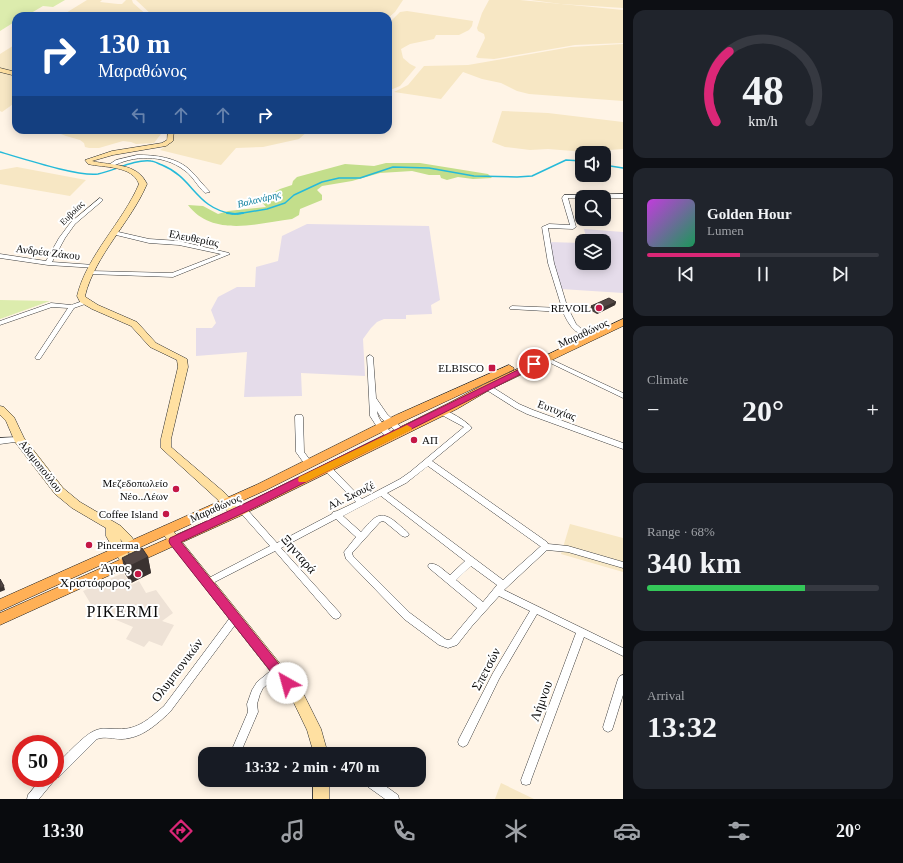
<!DOCTYPE html>
<html lang="en">
<head>
<meta charset="utf-8">
<style>
	body { margin:0; font-family:"Times New Roman",serif; background:#20242c; color:#f1f3f6; height:100vh; display:flex; flex-direction:column; font-size:15px; white-space:nowrap }
	* { box-sizing:border-box; margin:0 }
	p { font-size:13px; color:#9ea1a6 }
	.icon { flex:none; width:22px; height:22px; fill:none; stroke:currentColor; stroke-width:2; stroke-linecap:round; stroke-linejoin:round }
	.map { position:relative; flex:1; overflow:hidden }
	.side { display:flex; flex-direction:column; gap:10px; padding:10px; background:#0d0f14; width:280px }
	.side>* { flex:none }
	.hud { position:absolute; left:12px; top:12px; width:380px; height:122px; border-radius:12px; box-shadow:0 2px 10px #0003; background:#1a4fa0; color:#fff; overflow:hidden }
	.tools { position:absolute; left:575px; top:146px; display:grid; gap:8px }
	.tools a { display:grid; place-items:center; width:36px; height:36px; border-radius:8px; background:#171b24; box-shadow:0 2px 10px #0003; font-size:20px }
	.speed { position:absolute; left:12px; top:735px; display:flex; gap:8px; font-size:20px; font-weight:700; text-align:center }
	.speed>* { display:grid; place-content:center; width:52px; height:52px; border-radius:50%; background:#171b24; box-shadow:0 2px 10px #0003; line-height:1 }
	.speed .limit { border:6px solid #d22; background:#fff; color:#111 }
	.pin { position:absolute; display:grid; place-items:center; width:34px; height:34px; color:#fff; margin:-17px; border:2px solid #fff; border-radius:50%; box-shadow:0 1px 4px #0007 }
	.me { position:absolute; width:44px; margin:-22px; rotate:322deg; stroke-linejoin:round; filter:drop-shadow(0 0 3px #0008) }
	.turn { display:flex; align-items:center; gap:14px; height:84px; padding:0 20px; font-size:18px }
	.turn .icon { width:52px; height:52px; stroke-width:2.5 }
	.turn b { display:block; font-size:28px; line-height:34px }
	.lanes { display:flex; align-items:center; height:38px; padding:0 20px; background:#0003; justify-content:center; gap:20px; direction:ltr }
	.lanes .off { opacity:.35 }
	.big { font-size:30px; font-weight:700; line-height:1.1 }
	.side .tile { flex:1; display:flex; flex-direction:column; justify-content:center; gap:6px; min-width:0; padding:0 14px; border-radius:12px; background:#20242c }
	.side .dial { align-items:center; gap:0 }
	.dial svg { height:104px; overflow:visible; fill:none; stroke:#363941; stroke-width:7; stroke-linecap:round; text-anchor:middle }
	.dial text { fill:#f1f3f6; stroke:none }
	.song { display:flex; align-items:center; gap:12px }
	.cover { width:48px; height:48px; border-radius:6px; background:linear-gradient(135deg,hsl(290 70% 55%),hsl(150 70% 35%)) }
	.played { height:4px; border-radius:2px; background:linear-gradient(90deg,#db2777 40%,#363941 40%) }
	.keys { display:flex; justify-content:space-around; direction:ltr }
	.heat { display:flex; justify-content:space-between; align-items:center; font-size:22px; direction:ltr }
	.charge { height:6px; border-radius:3px; background:linear-gradient(90deg,#34c759 68%,#363941 0) }
	.trip { position:absolute; left:198px; top:747px; width:228px; height:40px; border-radius:12px; background:#171b24; box-shadow:0 2px 10px #0003; font-weight:700; line-height:40px; text-align:center }
	.tabs { display:flex; height:64px; justify-content:space-around; align-items:center; background:#090b0e; color:#9ea1a6 }
	.tabs .icon { width:28px; height:28px }
	.tabs .on { color:#db2777 }
	.tabs b { font-size:18px; color:#f1f3f6 }
	main { display:flex; flex:1; min-height:0 }
	.map>svg:first-child { display:block }
	.industrial { fill:#e5dcea }
	.farmland { fill:#f7e7c4 }
	.green { fill:#dcecad }
	.forest { fill:#c3de8b }
	.plaza { fill:#eee2d6 }
	.lines { fill:none; stroke-linecap:round; stroke-linejoin:round }
	.stream-far1 { stroke:#26bad9; stroke-width:1.5 }
	.stream { stroke:#26bad9; stroke-width:2 }
	.street-casing { stroke:#3c3c3c; stroke-width:1 }
	.secondary-casing { stroke:#2b2b2b; stroke-width:1 }
	.primary-casing { stroke:#1a1a1a; stroke-width:1 }
	.street { fill:#fff; fill-rule:evenodd }
	.secondary { fill:#ffe0a1; fill-rule:evenodd }
	.primary { fill:#ffb056; fill-rule:evenodd }
	.wall { fill:#473d3b }
	.shaded-wall { fill:#3a3230 }
	.building { fill:#534745; stroke:#3a3230 }
	.route { fill:#db2777; stroke:#8e194d }
	.slow { fill:#f59e0b }
	.poi-dot { fill:#c41746; stroke:#fff; stroke-width:1.5 }
	.labels { text-anchor:middle; dominant-baseline:central; stroke-width:4; stroke-linejoin:round; paint-order:stroke }
	.far-street-label { font-size:9px; fill:#090909; stroke:#fff }
	.far-water-label { font-size:10px; font-style:italic; fill:#0a7d9d; stroke:#fff }
	.street-label { font-size:11px; fill:#090909; stroke:#fff }
	.poi-label { font-size:11px; fill:#090909; stroke:#fff; text-anchor:end }
	.near-street-label { font-size:13px; fill:#090909; stroke:#fff }
	.near-poi-label { font-size:13px; fill:#090909; stroke:#fff; text-anchor:end }
	.near-quarter-label { font-size:16px; letter-spacing:1px; fill:#090909; stroke:#fff }
</style>
</head>
<body>
<main>
<div class="map">
<svg width="623" height="799" viewBox="0 0 623 799">
	<rect width="100%" height="100%" fill="#fff4e6"/>
	<!-- industrial -->
	<g class="industrial">
		<polygon points="307,224 429,226 440,300 431,305 432,314 406,315 406,319 384,319 377,322 371,328 363,339 365,376 301,373 302,396 244,397 247,352 196,356 196,328 212,328 216,323 211,310 218,297 237,287 255,287 256,267 278,261 282,236"/>
		<polygon points="584,229 623,232 623,293 561,289 548,242 582,243 582,263 604,263 604,241 587,241"/>
	</g>
	<!-- farmland -->
	<g class="farmland">
		<polygon points="87,0 102,0 100,2 118,4 122,4 126,0 132,0 133,3 148,16 61,16"/>
		<polygon points="136,0 403,0 395,12 388,18 388,16 153,16"/>
		<polygon points="489,0 520,0 623,10 623,43 575,45 494,59 478,58 476,57 485,38 484,34 478,31 477,28 482,13"/>
		<polygon points="531,0 623,0 623,8 561,4"/>
		<polygon points="407,11 473,21 472,26 469,30 459,35 436,35 434,39 410,44 401,49 403,58 410,64 416,67 400,86 388,91 388,24 400,12"/>
		<polygon points="16,44 16,73 0,69 0,54"/>
		<polygon points="623,44 623,101 529,94 517,91 501,83 482,79 463,72 441,99 394,92 408,85 424,66 468,65 571,47"/>
		<polygon points="0,72 16,76 16,102 2,112 0,111"/>
		<polygon points="502,111 548,113 623,122 623,149 585,152 548,149 530,150 505,147 492,142"/>
		<polygon points="51,130 164,130 154,143 136,144 131,142 123,141 99,148 89,148 85,147 84,143 80,140 66,136"/>
		<polygon points="173,130 309,130 299,139 263,147 236,148 221,165 160,150 171,142"/>
		<polygon points="17,167 86,180 70,196 0,184 0,170"/>
		<polygon points="570,524 623,538 623,572 561,554"/>
		<polygon points="501,783 534,799 495,799"/>
	</g>
	<!-- green -->
	<g class="green">
		<polygon points="0,0 65,0 53,7 43,6 26,16 16,16 16,21 0,31"/>
		<polygon points="0,300 50,301 0,319"/>
	</g>
	<!-- forest -->
	<path class="forest" d="M386 163H420L488 174 492 178 473 179 458 177 447 180 441 178 440 175H429L412 171 380 173 352 181 322 186 317 190 322 195V200L300 209 299 215 292 219C259 223 213 238 188 205L203 206 218 214 228 211 266 207 260 200 280 189 292 185 293 181 297 177 345 164 374 166Z"/>
	<!-- plaza -->
	<polygon class="plaza" points="123,573 131,585 139,581 146,593 156,590 173,613 162,621 174,625 162,646 149,641 144,647 126,639 133,627 95,611 83,591"/>
	<g class="lines">
		<!-- stream-far1 -->
		<g class="stream-far1">
			<path d="M0 152C21 158 79 177 98 174 114 171 134 159 151 161 154 161 159 164 162 165 194 178 195 208 233 214"/>
			<polyline points="604,165 623,168"/>
			<polyline points="237,214 267,209 285,203 294,195 322,182 339,178 360,178 393,167 429,168 474,176 517,177 532,176 566,160 582,161"/>
		</g>
		<!-- stream -->
		<polyline class="stream" points="227,213 235,214 243,213"/>
		<defs>
			<g id="street">
				<path d="M137 155C155 155 177 157 191 171 197 177 203 185 210 192L205 193C197 186 193 176 184 170 163 154 133 155 111 167L107 166 116 160Z"/>
				<path d="M623 194V198H568L576 227 573 229 548 228 554 263 567 306 576 324 585 332 586 333 585 334C574 335 567 321 563 312L510 309 509 308 512 306 562 308 548 263 542 227 549 224 570 225 562 198 564 195Z"/>
				<polygon points="100,198 103,200 102,201 75,224 65,238 52,262 94,265 96,266 96,268 48,265 0,258 0,254 46,261 59,238 71,222"/>
				<polygon points="114,231 149,239 179,241 229,253 230,254 173,277 89,274 88,273 91,271 172,273 221,254 179,245 149,243 112,234 112,232"/>
				<polygon points="86,300 88,301 89,302 88,303 74,308 40,359 36,359 35,358 68,308 52,307 0,325 0,321 51,303 71,305"/>
				<path d="M370 355 373 357 376 398 387 414 405 431 401 433H398L381 418 377 411C378 422 388 428 395 436L391 438H388L379 430 370 416 367 357Z"/>
				<polygon points="546,357 623,393 623,398 544,360 543,359"/>
				<polygon points="485,385 489,385 519,404 533,410 623,443 623,449 527,414 515,408 485,389 484,387"/>
				<path d="M438 409C446 408 468 422 472 428L432 461 547 542 548 544 568 546 623 562V568L568 552 547 550 504 590 623 648V656L584 637 531 780 530 784 526 785 522 784 521 780 576 633 537 614 499 679 467 745 463 747 459 745 458 742 459 739 493 673 530 611 499 596 472 626 457 645 448 648 439 645 404 619 346 559 344 552 356 537 336 519 281 548 339 612 341 615 339 618 336 619 333 618 275 551 209 585 206 586 203 585 202 583 203 581 270 546 231 502 230 500 231 498H237L277 543 332 514 333 512 337 511 356 502 324 470 323 468 324 466H330L362 499 400 479 410 472 464 427 438 413 437 411ZM428 466 540 546H541L503 580 387 493 406 483ZM381 496 465 561 450 575C444 571 437 562 429 564L428 566 429 568 477 608 451 639 448 640 445 639 410 613 353 556 352 553 380 522 383 521 385 522 402 536 405 537 408 536 409 534C406 530 401 527 397 523 379 508 374 518 361 532L343 516ZM471 566 497 585 483 602 456 580Z"/>
				<polygon points="296,415 302,415 303,417 304,452 313,464 312,466 306,466 296,452 295,417"/>
				<polygon points="19,437 23,439 22,441 0,444 0,438"/>
				<path d="M235 614 238 615 240 618 238 621 170 712C156 725 142 738 122 739 113 739 105 736 97 739L59 777 55 778V766C64 757 84 735 94 731 102 727 110 729 118 729 138 730 150 718 164 706L232 615Z"/>
				<polygon points="277,667 280,668 282,671 280,674 263,688 260,694 257,704 258,712 240,754 230,754 248,712 247,704 252,690 257,682 274,668"/>
				<polygon points="623,675 623,695 613,727 612,730 608,732 604,730 603,727 618,679 620,676"/>
				<polygon points="42,778 54,778 53,782 39,799 27,799 28,795"/>
				<polygon points="363,780 377,780 398,795 399,799 385,799 364,784"/>
			</g>
			<g id="secondary">
				<polygon points="0,68 16,72 16,76 0,72"/>
				<path d="M168 130H174L173 141 166 146 113 155 92 161C111 166 137 162 147 184 131 222 95 255 85 296L87 298 98 305 137 322 156 343 187 359 188 367 171 439V447L225 493 242 513 240 516 236 517 232 516 217 499 161 448V439L178 367 177 360 150 347 131 326 92 309 80 302 77 296C87 255 123 222 139 184 132 165 104 168 88 164L85 160 112 151 162 143 167 140Z"/>
				<path d="M0 406 4 407 14 417 24 438 63 488 80 502 121 526 131 536 145 557 143 560C132 564 127 546 120 539L133 563 131 566 127 568 123 566 106 536V528L72 508 55 494 15 442 6 421 0 415Z"/>
				<polygon points="166,526 170,527 302,691 321,729 328,754 314,754 307,730 292,699 162,533 160,530 162,527"/>
				<rect x="313" y="780" width="16" height="19"/>
			</g>
			<g id="primary">
				<polygon points="623,319 623,326 491,389 457,409 240,516 0,625 0,613 232,510 449,403 483,385"/>
				<polygon points="509,365 514,368 513,370 404,421 266,490 0,611 0,599 258,484 396,415"/>
			</g>
		</defs>
		<!-- street casing -->
		<use href="#street" class="street-casing"/>
		<!-- secondary casing -->
		<use href="#secondary" class="secondary-casing"/>
		<!-- primary casing -->
		<use href="#primary" class="primary-casing"/>
		<!-- street -->
		<use href="#street" class="street"/>
		<!-- secondary -->
		<use href="#secondary" class="secondary"/>
		<!-- primary -->
		<use href="#primary" class="primary"/>
	</g>
	<!-- wall -->
	<g class="wall">
		<polygon points="616,302 615,305 597,314 590,310 591,306"/>
		<polygon points="148,557 151,573 131,583 125,574 122,558"/>
	</g>
	<!-- shaded-wall -->
	<g class="shaded-wall">
		<polygon points="616,302 615,305 597,314 598,310"/>
		<polygon points="148,557 151,573 131,583 128,567"/>
		<polygon points="4,586 5,590 0,592 0,588"/>
	</g>
	<!-- building -->
	<g class="building">
		<polygon points="609,298 616,302 598,310 591,306"/>
		<polygon points="142,548 148,557 128,567 122,558"/>
		<polygon points="0,579 4,586 0,588"/>
	</g>
	<!-- route -->
	<polygon class="route" points="534,362 537,363 538,364 537,366 254,508 181,542 291,679 293,683 291,687 287,689 283,687 170,544 169,541 170,538 246,503"/>
	<!-- slow -->
	<polygon class="slow" points="407,425 412,428 411,430 306,482 299,482 298,480 299,477"/>
	<!-- markers -->
	<g class="poi-dot">
		<circle cx="599" cy="308" r="4"/>
		<rect x="488" y="364" width="8" height="8" rx="2"/>
		<circle cx="414" cy="440" r="4"/>
		<circle cx="176" cy="489" r="4"/>
		<circle cx="166" cy="514" r="4"/>
		<circle cx="89" cy="545" r="4"/>
		<circle cx="138" cy="574" r="4"/>
	</g>
	<g class="labels">
		<!-- far-street labels -->
		<g class="far-street-label">
			<text transform="translate(72 213) rotate(-45)">Ευβοίας</text>
		</g>
		<!-- far-water labels -->
		<g class="far-water-label">
			<text transform="translate(259 199) rotate(-14)">Βαλανάρης</text>
		</g>
		<!-- street labels -->
		<g class="street-label">
			<text transform="translate(194 238) rotate(11)">Ελευθερίας</text>
			<text transform="translate(48 252) rotate(7)">Ανδρέα Ζάκου</text>
			<text transform="translate(583 333) rotate(-25)">Μαραθώνος</text>
			<text transform="translate(557 410) rotate(20)">Ευτυχίας</text>
			<text transform="translate(41 466) rotate(52)">Αδαμοπούλου</text>
			<text transform="translate(351 495) rotate(-26)">Αλ. Σκουζέ</text>
			<text transform="translate(215 508) rotate(-24)">Μαραθώνος</text>
		</g>
		<!-- poi labels -->
		<g class="poi-label">
			<text x="591" y="308">REVOIL</text>
			<text x="484" y="368">ELBISCO</text>
			<text x="422" y="440" text-anchor="start">ΑΠ</text>
			<text x="168" y="483">Μεζεδοπωλείο<tspan x="168" dy="13">Νέο..Λέων</tspan></text>
			<text x="158" y="514">Coffee Island</text>
			<text x="97" y="545" text-anchor="start">Pincerma</text>
		</g>
		<!-- near-street labels -->
		<g class="near-street-label">
			<text transform="translate(299 554) rotate(49)">Ξηνταρά</text>
			<text transform="translate(486 669) rotate(-62)">Σπετσών</text>
			<text transform="translate(177 670) rotate(-53)">Ολυμπιονικών</text>
			<text transform="translate(541 701) rotate(-70)">Λήμνου</text>
		</g>
		<!-- near-poi labels -->
		<g class="near-poi-label">
			<text x="130" y="567">Άγιος<tspan x="130" dy="15">Χριστόφορος</tspan></text>
		</g>
		<!-- near-quarter labels -->
		<g class="near-quarter-label">
			<text x="123" y="611">PIKERMI</text>
		</g>
	</g>
</svg>
<div class="tools">
<a><svg class="icon" aria-label="sound" viewBox="0 0 24 24"><path d="M4 9h4l5-4v14l-5-4H4zM17 9q2 3 0 6"/></svg></a>
<a><svg class="icon" aria-label="search" viewBox="0 0 24 24"><circle cx="10" cy="10" r="6"/><path d="M15 15l6 6"/></svg></a>
<a><svg class="icon" aria-label="layers" viewBox="0 0 24 24"><path d="M12 4l9 5-9 5-9-5zM3 14l9 5 9-5"/></svg></a>
</div>
<div class="speed"><div class="limit">50</div></div>
<div class="pin" style="left:534px;top:364px;background:#d93025"><svg class="icon" aria-label="arrive" viewBox="0 0 24 24"><path d="M6 21V4h12l-3 4 3 4H6"/></svg></div>
<svg class="me" style="left:287px;top:683px" viewBox="-20 -20 40 40"><circle r="19" fill="#fff"/><path d="M0-13L10 11 0 6-10 11z" fill="#db2777"/></svg>
<div class="trip">13:32 · 2 min · 470 m</div>
<div class="hud">
<div class="turn"><svg class="icon" aria-label="right" viewBox="0 0 24 24"><path d="M7 20v-9h11M14 6l5 5-5 5"/></svg><div><b>130 m</b>Μαραθώνος</div></div>
<div class="lanes"><svg class="icon off" aria-label="left" viewBox="0 0 24 24"><path d="M17 20v-9H6M10 6l-5 5 5 5"/></svg><svg class="icon off" aria-label="ahead" viewBox="0 0 24 24"><path d="M12 20V5M6 11l6-6 6 6"/></svg><svg class="icon off" aria-label="ahead" viewBox="0 0 24 24"><path d="M12 20V5M6 11l6-6 6 6"/></svg><svg class="icon" aria-label="right" viewBox="0 0 24 24"><path d="M7 20v-9h11M14 6l5 5-5 5"/></svg></div>
</div>
</div>
<section class="side">
<div class="tile dial"><svg viewBox="0 0 100 80">
<path d="M14 69A42 42 0 1 1 86 69"/>
<path d="M14 69A42 42 0 0 1 24 15" stroke="#db2777"/>
<text x="50" y="56" font-size="32" font-weight="700">48</text>
<text x="50" y="72" font-size="11">km/h</text>
</svg></div>
<div class="tile">
<div class="song"><i class="cover"></i><div><b>Golden Hour</b><p>Lumen</p></div></div>
<div class="played"></div>
<div class="keys"><svg class="icon" aria-label="previous" viewBox="0 0 24 24"><path d="M18 5L8 12l10 7zM5 5v14"/></svg><svg class="icon" aria-label="pause" viewBox="0 0 24 24"><path d="M8 5v14M16 5v14"/></svg><svg class="icon" aria-label="next" viewBox="0 0 24 24"><path d="M6 5l10 7-10 7zM19 5v14"/></svg></div>
</div>
<div class="tile"><p>Climate</p>
<div class="heat"><a>−</a><b class="big">20°</b><a>+</a></div>
</div>
<div class="tile"><p>Range · 68%</p><b class="big">340 km</b><div class="charge"></div></div>
<div class="tile"><p>Arrival</p><b class="big">13:32</b></div>
</section>
</main>
<nav class="tabs">
<b>13:30</b>
<svg class="icon on" aria-label="directions" viewBox="0 0 24 24"><path d="M12 3l9 9-9 9-9-9zM9 14v-3h6M13 9l2 2-2 2"/></svg>
<svg class="icon" aria-label="music" viewBox="0 0 24 24"><path d="M9 18V5l10-2v13"/><circle cx="6" cy="18" r="3"/><circle cx="16" cy="16" r="3"/></svg>
<svg class="icon" aria-label="phone" viewBox="0 0 24 24"><path d="M5 4h4l2 5-3 2q2 4 5 5l2-3 5 2v4C11 20 4 13 5 4z"/></svg>
<svg class="icon" aria-label="climate" viewBox="0 0 24 24"><path d="M12 3v18M4 7l16 10M4 17L20 7"/></svg>
<svg class="icon" aria-label="car" viewBox="0 0 24 24"><path d="M5 17H2v-5l4-1 3-4h7l3 4 3 1v5h-3M9 17h6M6 11h13"/><circle cx="7" cy="17" r="2"/><circle cx="17" cy="17" r="2"/></svg>
<svg class="icon" aria-label="filters" viewBox="0 0 24 24"><path d="M4 7h16M4 17h16"/><circle cx="9" cy="7" r="2"/><circle cx="15" cy="17" r="2"/></svg>
<b>20°</b>
</nav>
</body>
</html>
